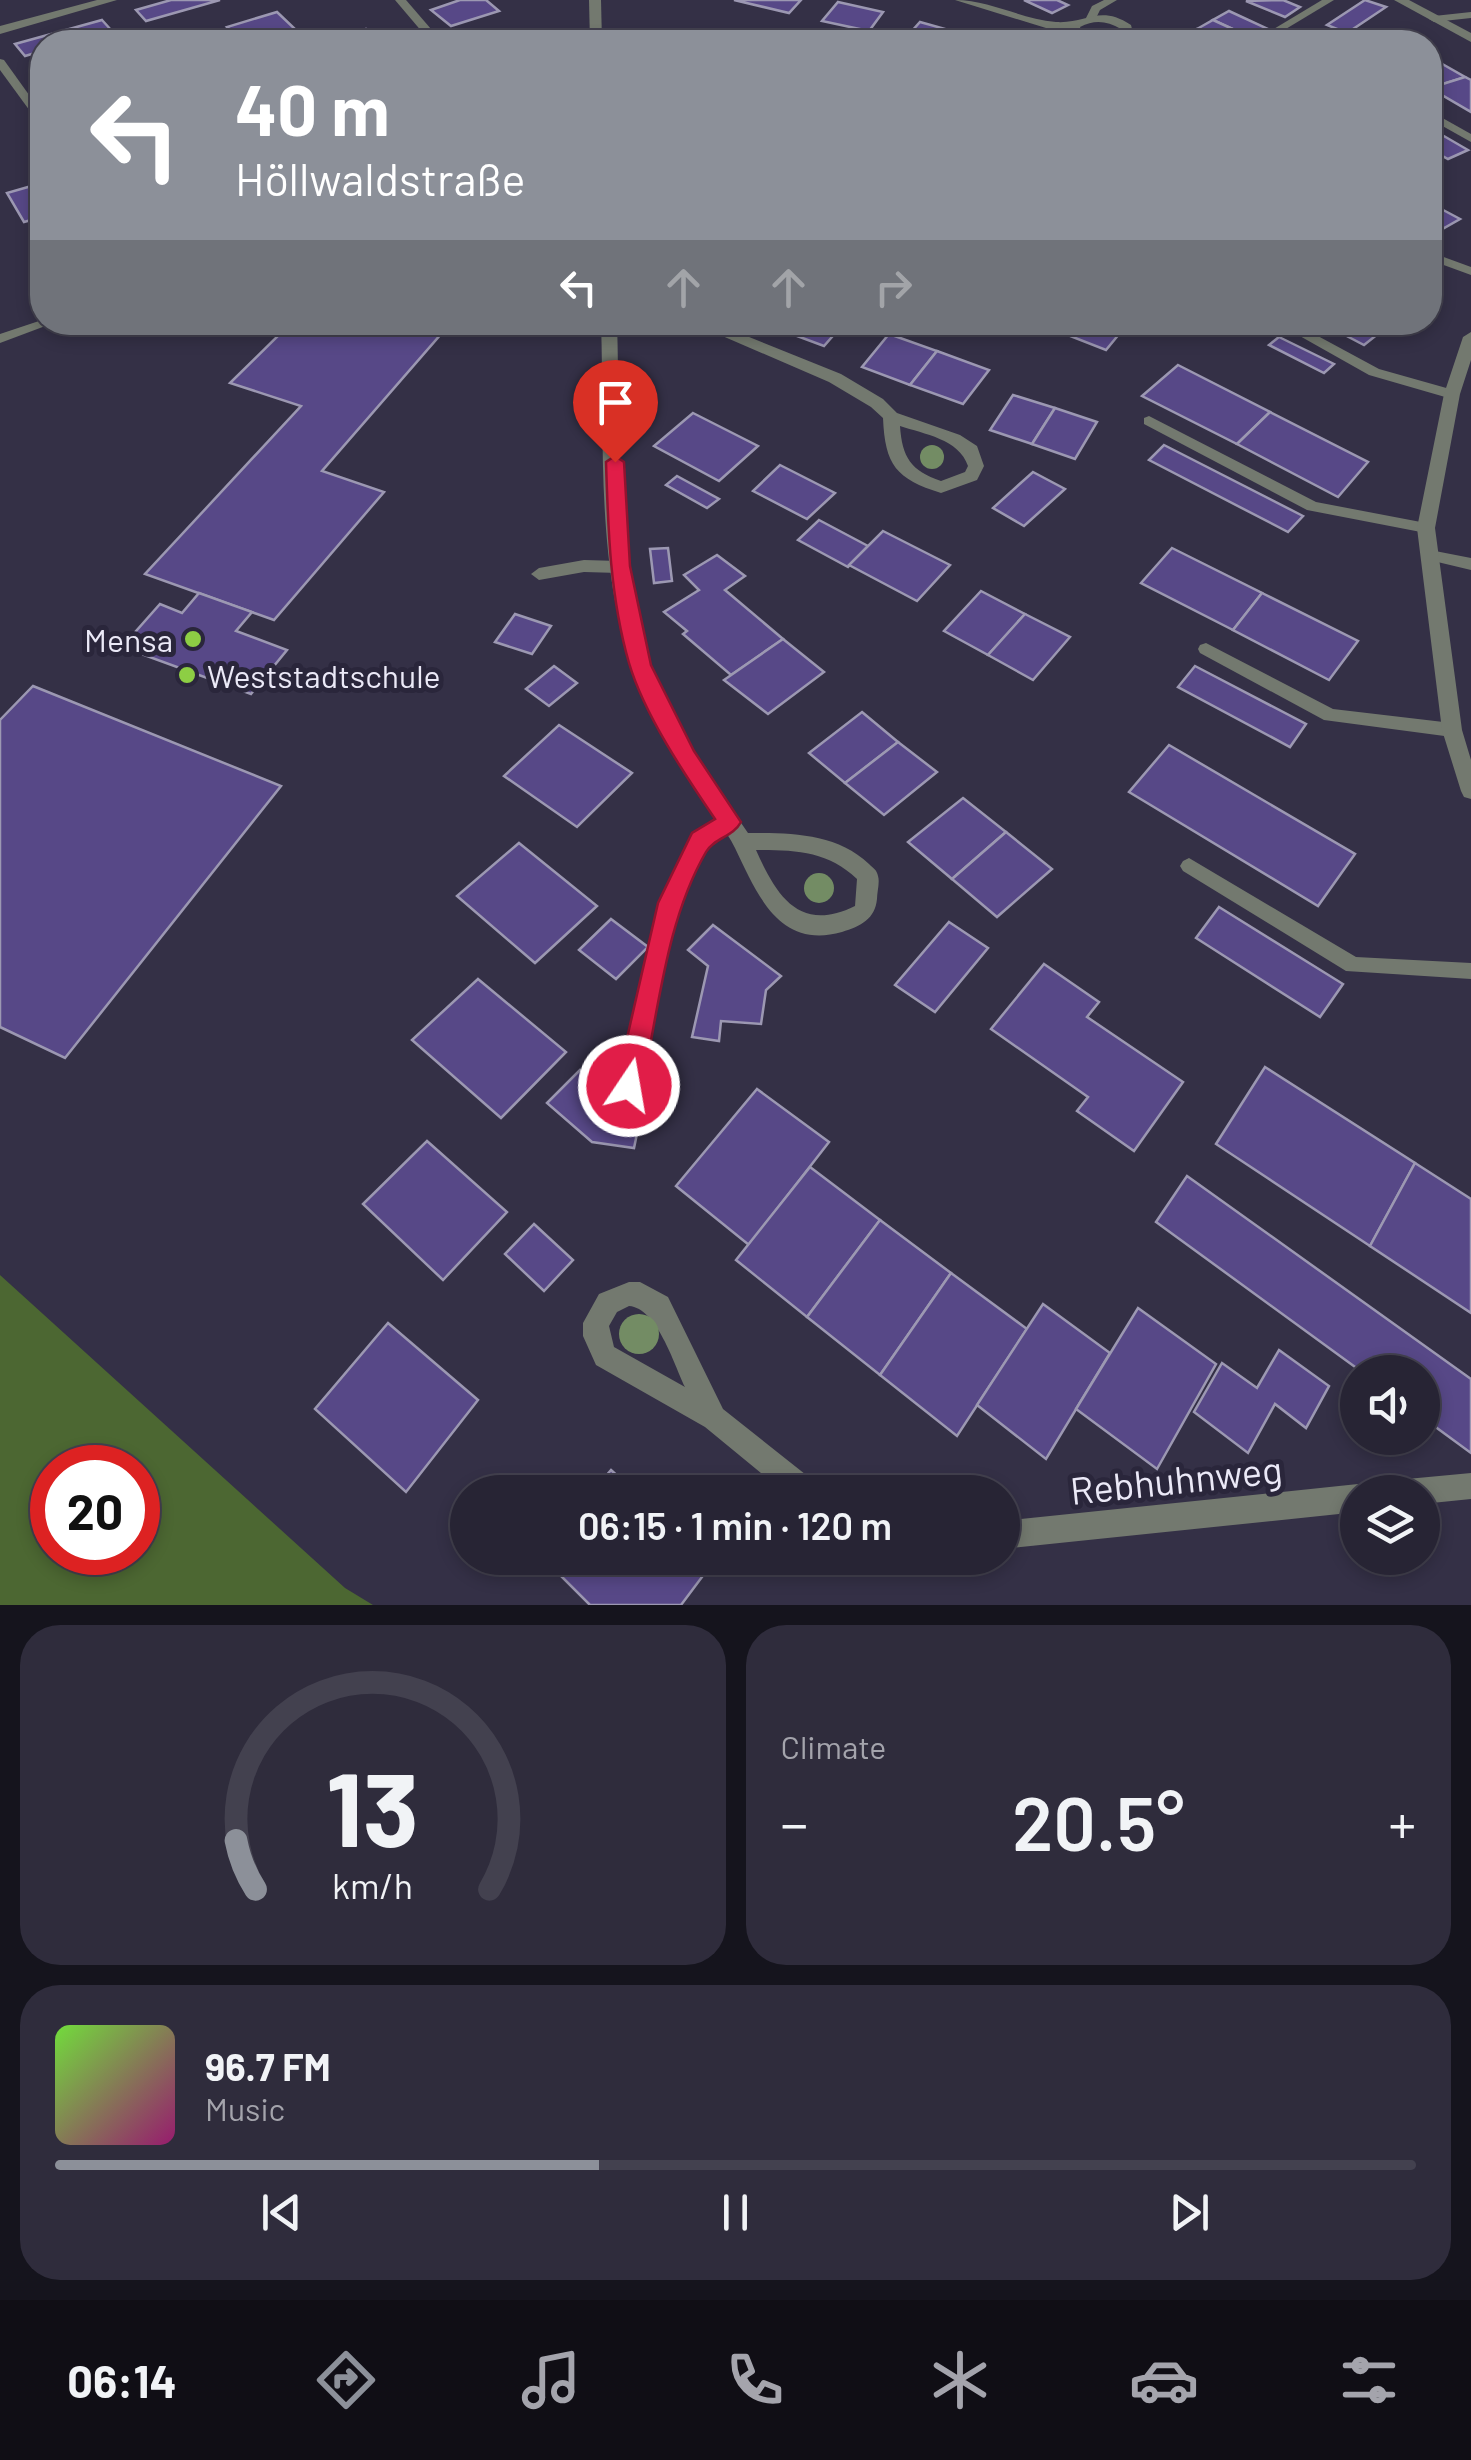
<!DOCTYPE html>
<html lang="en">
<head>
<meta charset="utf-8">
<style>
	body { margin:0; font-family:Barlow,sans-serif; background:#2f2c3c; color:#f1f3f6; height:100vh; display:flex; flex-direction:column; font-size:38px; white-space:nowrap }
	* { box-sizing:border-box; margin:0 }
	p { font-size:32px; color:#a4a4ac }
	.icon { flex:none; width:55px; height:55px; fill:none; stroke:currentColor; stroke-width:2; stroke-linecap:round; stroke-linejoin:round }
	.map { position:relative; height:1605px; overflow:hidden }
	.panel { display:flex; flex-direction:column; gap:20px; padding:20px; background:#15141d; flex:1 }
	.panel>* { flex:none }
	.hud { position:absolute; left:30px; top:30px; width:1412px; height:305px; border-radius:40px; box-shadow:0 5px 15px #0003,0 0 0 2px #43414f; background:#8c9099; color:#fff; overflow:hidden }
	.fabs { position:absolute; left:1340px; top:1355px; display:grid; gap:20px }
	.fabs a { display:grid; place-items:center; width:100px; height:100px; border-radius:50%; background:#272434; box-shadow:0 5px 15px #0003,0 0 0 2px #43414f; font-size:50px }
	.speed { position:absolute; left:30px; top:1445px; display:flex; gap:20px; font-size:50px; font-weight:700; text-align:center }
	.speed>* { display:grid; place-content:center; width:130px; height:130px; border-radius:50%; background:#272434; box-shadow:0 5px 15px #0003,0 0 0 2px #43414f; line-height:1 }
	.speed .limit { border:15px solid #d22; background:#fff; color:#111 }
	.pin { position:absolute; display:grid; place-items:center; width:85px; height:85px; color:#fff; margin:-102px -42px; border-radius:50% 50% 50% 0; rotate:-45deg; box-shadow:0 0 10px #0007 }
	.pin .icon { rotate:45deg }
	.me { position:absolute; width:110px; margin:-55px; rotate:12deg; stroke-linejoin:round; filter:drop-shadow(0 0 8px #0008) }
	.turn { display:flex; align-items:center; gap:35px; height:210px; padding:0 40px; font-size:45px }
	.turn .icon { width:130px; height:130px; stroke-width:2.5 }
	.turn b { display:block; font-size:70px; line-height:85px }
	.lanes { display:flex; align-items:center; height:95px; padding:0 40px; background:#0003; justify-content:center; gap:50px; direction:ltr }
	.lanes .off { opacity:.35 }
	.big { font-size:75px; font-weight:600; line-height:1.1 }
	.panel .card { flex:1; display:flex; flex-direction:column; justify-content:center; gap:15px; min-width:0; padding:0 35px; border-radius:40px; background:#2f2c3c }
	.panel .dial { align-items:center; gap:0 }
	.dial svg { height:260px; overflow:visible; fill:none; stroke:#43414f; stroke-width:7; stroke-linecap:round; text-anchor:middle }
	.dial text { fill:#f1f3f6; stroke:none }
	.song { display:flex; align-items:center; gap:30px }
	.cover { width:120px; height:120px; border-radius:15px; background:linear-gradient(135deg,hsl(100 70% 55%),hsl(320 70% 35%)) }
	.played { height:10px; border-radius:5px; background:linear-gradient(90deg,#8c9099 40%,#43414f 40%) }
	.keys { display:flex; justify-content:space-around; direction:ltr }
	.heat { display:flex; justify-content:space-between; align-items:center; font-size:55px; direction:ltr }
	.panel .tiles { flex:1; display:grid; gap:20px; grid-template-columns:1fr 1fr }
	.card:last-child { grid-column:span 2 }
	.trip { position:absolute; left:450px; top:1475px; width:570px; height:100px; border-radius:50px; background:#272434; box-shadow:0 5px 15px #0003,0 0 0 2px #43414f; font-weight:600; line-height:100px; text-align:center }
	.dock { display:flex; height:160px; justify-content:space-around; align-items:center; background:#100e15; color:#a4a4ac }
	.dock .icon { width:70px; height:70px }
	.dock .current { color:#8c9099 }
	.dock b { font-size:45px; color:#f1f3f6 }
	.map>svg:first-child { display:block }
	.green { fill:#4c6732; fill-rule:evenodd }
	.building { fill:#574887; stroke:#9c98b2; stroke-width:2.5 }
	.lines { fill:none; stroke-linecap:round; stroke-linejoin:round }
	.service { fill:#73796f; fill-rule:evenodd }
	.minor { fill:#73796f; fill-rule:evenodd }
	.tree { fill:#738c64 }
	.route { fill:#e11d48; stroke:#92132f; stroke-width:2.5 }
	.poi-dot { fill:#8dce44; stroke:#2a263b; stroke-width:4 }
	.labels { text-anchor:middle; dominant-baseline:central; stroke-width:10; stroke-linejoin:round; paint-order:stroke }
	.poi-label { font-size:32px; fill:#ebe9f7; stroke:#2a263b; text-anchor:end }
	.near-street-label { font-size:38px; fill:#ebe9f7; stroke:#2a263b }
</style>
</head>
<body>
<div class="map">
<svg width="1471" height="1605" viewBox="0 0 1471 1605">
	<rect width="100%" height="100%" fill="#343046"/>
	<!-- green -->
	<path class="green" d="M0 1275 345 1588 373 1605H0ZM52 1468H138V1552H52Z"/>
	<!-- building -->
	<g class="building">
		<polygon points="171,0 220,0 146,21 136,10"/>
		<polygon points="460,0 486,0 499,11 451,26 431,10"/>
		<polygon points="734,0 801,0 789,13"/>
		<polygon points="1024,0 1057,0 1068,5 1052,13"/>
		<polygon points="1283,0 1300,7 1285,17 1246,1"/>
		<polygon points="1365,0 1386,7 1347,33 1327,25"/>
		<polygon points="838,2 883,12 869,31 822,21"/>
		<polygon points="1229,11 1266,28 1250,37 1213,20"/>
		<polygon points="277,12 296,30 242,42 227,27"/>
		<polygon points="102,20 112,31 72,42 42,42 42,51 25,56 15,44"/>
		<polygon points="1213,20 1250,37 1240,42 1227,42 1197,29"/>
		<polygon points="920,22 956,32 945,42 903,41"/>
		<polygon points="366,29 379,41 320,42"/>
		<polygon points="1197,29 1227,42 1191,42 1181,38"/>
		<polygon points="956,32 991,41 945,42"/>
		<polygon points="1430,57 1465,77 1430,88"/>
		<polygon points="1465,77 1471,80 1471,112 1430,88"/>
		<polygon points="1430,128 1468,150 1448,159 1430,149"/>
		<polygon points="42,183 42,217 24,222 7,193"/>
		<polygon points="1430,203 1460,219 1430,236"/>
		<polygon points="292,322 403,322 441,334 322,471 384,492 274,620 145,574 301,406 230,383"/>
		<polygon points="774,322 845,322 824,346 770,326"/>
		<polygon points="1075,322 1129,322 1106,350 1065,334"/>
		<polygon points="1320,322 1393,322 1364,345"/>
		<polygon points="889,334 937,351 910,385 862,367"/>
		<polygon points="1279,337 1334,364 1324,373 1269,345"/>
		<polygon points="937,351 989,370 963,404 910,385"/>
		<polygon points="1178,365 1270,412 1237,444 1142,396"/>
		<polygon points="1013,395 1055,408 1032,444 990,430"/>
		<polygon points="1055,408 1097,422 1075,459 1032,444"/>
		<polygon points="1270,412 1368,462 1338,497 1237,444"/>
		<polygon points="693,413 758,446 719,481 654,446"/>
		<polygon points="1164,445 1303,516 1288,532 1149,460"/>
		<polygon points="780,465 835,493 807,519 753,491"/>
		<polygon points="1033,472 1065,489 1024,526 993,508"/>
		<polygon points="677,476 719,499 707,508 666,485"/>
		<polygon points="819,520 868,546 848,567 798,540"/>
		<polygon points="883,531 950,565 917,601 849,565"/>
		<polygon points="668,548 672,581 654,583 650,549"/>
		<polygon points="1172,548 1262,593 1233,630 1141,583"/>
		<polygon points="717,555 745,576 725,590 783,639 731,675 683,634 687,631 664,612 699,590 684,575"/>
		<polygon points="981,591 1025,614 988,655 944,631"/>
		<polygon points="199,593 252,612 236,631 287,650 251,694 122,647 160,604 182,613"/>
		<polygon points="1262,593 1358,641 1329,680 1233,630"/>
		<polygon points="515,614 551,626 532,654 495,642"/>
		<polygon points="1025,614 1070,637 1033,680 988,655"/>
		<polygon points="783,639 824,672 768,714 724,680"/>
		<polygon points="554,666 577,683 549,706 526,689"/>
		<polygon points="1195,666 1306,724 1290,747 1178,687"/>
		<polygon points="33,686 281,786 65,1058 0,1027 0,720"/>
		<polygon points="862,712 898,742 845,783 809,753"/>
		<polygon points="559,725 632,773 577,827 504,776"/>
		<polygon points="898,742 937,772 884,815 845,783"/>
		<polygon points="1169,745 1355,854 1318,906 1129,792"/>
		<polygon points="963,798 1006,832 952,879 908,842"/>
		<polygon points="1006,832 1052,869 997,917 952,879"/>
		<polygon points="519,843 597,906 535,963 457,896"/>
		<polygon points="1219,907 1343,984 1320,1017 1196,938"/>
		<polygon points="611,919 648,947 616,979 579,950"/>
		<polygon points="949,922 988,948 935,1012 895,985"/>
		<polygon points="713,925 781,976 766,990 761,1024 721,1021 719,1041 692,1037 708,966 688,950"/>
		<polygon points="1044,964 1099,1002 1087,1017 1183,1082 1134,1151 1077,1111 1088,1097 991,1029"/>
		<polygon points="478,979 566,1052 501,1118 412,1040"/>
		<polygon points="1265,1067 1415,1163 1370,1246 1216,1144"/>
		<polygon points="580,1070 618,1100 643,1105 634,1148 592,1142 547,1103"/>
		<polygon points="757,1089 829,1142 749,1245 676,1186"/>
		<polygon points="427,1141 507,1212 443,1280 363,1204"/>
		<polygon points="1415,1163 1471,1199 1471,1313 1370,1246"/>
		<polygon points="810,1167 880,1220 807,1317 736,1260"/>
		<polygon points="1187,1176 1471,1379 1471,1453 1422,1417 1422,1372 1362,1372 1156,1222"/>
		<polygon points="880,1220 951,1273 880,1375 807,1317"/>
		<polygon points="534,1224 573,1260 544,1291 505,1254"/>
		<polygon points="951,1273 1027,1329 957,1436 880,1375"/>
		<polygon points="1043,1304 1110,1353 1046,1459 977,1405"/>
		<polygon points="1138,1308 1216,1364 1157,1469 1076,1409"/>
		<polygon points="388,1323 478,1400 406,1492 315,1409"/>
		<polygon points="1279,1350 1329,1386 1306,1428 1275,1404 1248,1453 1194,1412 1222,1363 1257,1388"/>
		<polygon points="611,1470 635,1492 592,1492"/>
		<polygon points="543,1558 703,1558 711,1565 681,1605 590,1605"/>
	</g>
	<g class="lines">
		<!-- service -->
		<g class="service">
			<polygon points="395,0 406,0 431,29 431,33 423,33"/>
			<polygon points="1104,0 1117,0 1100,10 1095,20 1087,20 1086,18 1092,6"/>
			<polygon points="1322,0 1334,0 1264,42 1252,42"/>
			<polygon points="1471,12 1471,18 1434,22 1429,19 1434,16"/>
			<polygon points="0,59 4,60 42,113 42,123 38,122 0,70"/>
			<polygon points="1430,111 1471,134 1471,142 1430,119"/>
			<polygon points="1430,252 1471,267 1471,275 1430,260"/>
			<polygon points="42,320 42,322 56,322 0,343 0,334"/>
			<polygon points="1275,322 1292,322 1379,369 1457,391 1459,394 1452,399 1369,375"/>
			<polygon points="1149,416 1316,502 1426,523 1434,528 1426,533 1307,510 1144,424 1144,418"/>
			<polygon points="1430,550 1471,558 1471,570 1425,559 1422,555"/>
			<polygon points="584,560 619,561 627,567 619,573 584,572 539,580 531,574 539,568"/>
			<polygon points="1206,643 1333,709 1452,723 1460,730 1452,737 1324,720 1200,653 1198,649 1200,645"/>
			<polygon points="730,815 736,817 739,822 736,827 706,845 678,903 639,1086 636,1093 629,1095 622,1093 619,1086 660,903 694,835"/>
			<polygon points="1189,858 1356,957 1471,963 1471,979 1346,971 1183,871 1180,866 1183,861"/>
		</g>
		<!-- minor -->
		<g class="minor">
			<polygon points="97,0 117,0 0,34 0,26"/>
			<polygon points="589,0 601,0 602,42 590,42"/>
			<path d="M955 0C990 0 1021 19 1056 22 1087 24 1099 4 1131 25L1134 37 1127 42H1113L1122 35 1121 29C1107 21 1095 19 1080 27L1082 33 1096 42H1081L1072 38 1069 29 1046 28Z"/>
			<polygon points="1394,0 1409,0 1471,33 1471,42"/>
			<path d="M601 322H617C621 442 610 576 659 688 681 740 716 786 748 833 791 833 836 833 869 864 873 868 877 870 878 876 880 882 877 892 877 899 875 919 861 926 842 932 778 950 757 893 735 848 726 830 712 814 701 797 678 761 654 724 638 684 594 571 605 441 601 322ZM756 850C795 850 828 851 857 879L855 906C800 933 777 897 756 850Z"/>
			<path d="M690 322H712L841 374 883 399 897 413 960 435 977 446 984 466 977 480 941 493C896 479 885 465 883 418L871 407 829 382ZM900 426C924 434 959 439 968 466L965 472 941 481C911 471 902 457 900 426Z"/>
			<polygon points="1471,332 1471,360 1460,394 1435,528 1462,730 1471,760 1471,799 1464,797 1461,791 1442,730 1417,528 1444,394 1463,337"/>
			<path d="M629 1282H640L668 1297 723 1409 815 1482 818 1492H784L705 1427 596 1365 583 1336V1323L599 1294ZM629 1306C657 1308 674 1364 685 1387L614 1347 609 1326 617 1312Z"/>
			<polygon points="1471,1473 1471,1499 1422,1504 1422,1492 1394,1492 1397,1482 1407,1479"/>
			<polygon points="1358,1484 1369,1492 1358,1492 1358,1512 1002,1549 1002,1521"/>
		</g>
	</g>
	<!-- trees -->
	<g class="tree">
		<circle cx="932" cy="457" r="12"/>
		<circle cx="819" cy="888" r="15"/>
		<circle cx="639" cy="1334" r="20"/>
	</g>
	<!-- route -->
	<path class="route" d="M615 456 624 462 630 566 651 665 694 751 741 822C733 837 714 838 706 852 666 921 659 1009 642 1086L638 1095 629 1098 620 1095 616 1086 658 903 692 833 715 819C685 775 644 714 629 663 610 597 608 529 606 462Z"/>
	<!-- markers -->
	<g class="poi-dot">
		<circle cx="193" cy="639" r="10"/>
		<circle cx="187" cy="675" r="10"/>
	</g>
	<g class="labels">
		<!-- poi labels -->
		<g class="poi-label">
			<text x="173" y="639">Mensa</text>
			<text x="207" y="675" text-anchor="start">Weststadtschule</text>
		</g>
		<!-- near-street labels -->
		<g class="near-street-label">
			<text transform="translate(1176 1479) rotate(-6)">Rebhuhnweg</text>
		</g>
	</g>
</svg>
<div class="fabs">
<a><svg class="icon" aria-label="sound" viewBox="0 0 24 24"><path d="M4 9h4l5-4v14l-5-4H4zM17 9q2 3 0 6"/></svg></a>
<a><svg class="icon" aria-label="layers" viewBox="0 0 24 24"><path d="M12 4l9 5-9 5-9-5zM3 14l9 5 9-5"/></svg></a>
</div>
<div class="speed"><div class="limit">20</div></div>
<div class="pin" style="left:615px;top:462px;background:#d93025"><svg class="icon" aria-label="arrive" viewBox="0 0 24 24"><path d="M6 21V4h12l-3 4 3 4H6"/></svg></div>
<svg class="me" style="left:629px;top:1086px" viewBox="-20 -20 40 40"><circle r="17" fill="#e11d48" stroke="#fff" stroke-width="3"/><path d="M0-11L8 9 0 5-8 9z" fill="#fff"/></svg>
<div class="trip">06:15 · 1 min · 120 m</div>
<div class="hud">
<div class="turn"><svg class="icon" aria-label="left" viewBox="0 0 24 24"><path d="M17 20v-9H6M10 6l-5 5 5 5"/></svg><div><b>40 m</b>Höllwaldstraße</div></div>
<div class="lanes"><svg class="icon" aria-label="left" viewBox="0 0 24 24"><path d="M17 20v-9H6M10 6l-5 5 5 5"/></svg><svg class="icon off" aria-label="ahead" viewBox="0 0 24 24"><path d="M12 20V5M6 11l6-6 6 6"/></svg><svg class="icon off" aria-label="ahead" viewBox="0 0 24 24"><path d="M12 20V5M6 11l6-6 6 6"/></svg><svg class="icon off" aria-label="right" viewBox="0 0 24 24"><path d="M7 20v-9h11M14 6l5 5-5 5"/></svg></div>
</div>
</div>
<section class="panel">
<div class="tiles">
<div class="card dial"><svg viewBox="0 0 100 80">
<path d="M14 69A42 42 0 1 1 86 69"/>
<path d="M14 69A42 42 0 0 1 8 54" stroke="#8c9099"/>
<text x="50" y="56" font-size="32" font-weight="700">13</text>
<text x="50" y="72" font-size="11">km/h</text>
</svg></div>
<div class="card"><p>Climate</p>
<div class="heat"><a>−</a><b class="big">20.5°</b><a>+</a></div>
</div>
<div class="card">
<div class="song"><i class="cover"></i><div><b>96.7 FM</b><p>Music</p></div></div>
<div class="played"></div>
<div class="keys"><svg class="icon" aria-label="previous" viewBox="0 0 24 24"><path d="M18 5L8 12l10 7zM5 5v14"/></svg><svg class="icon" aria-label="pause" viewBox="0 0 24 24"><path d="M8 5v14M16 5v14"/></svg><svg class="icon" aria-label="next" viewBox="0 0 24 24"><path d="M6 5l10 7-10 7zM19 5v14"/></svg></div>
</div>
</div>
</section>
<nav class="dock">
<b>06:14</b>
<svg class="icon current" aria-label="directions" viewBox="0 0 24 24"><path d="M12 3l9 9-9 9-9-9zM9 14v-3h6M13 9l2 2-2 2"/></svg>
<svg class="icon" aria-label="music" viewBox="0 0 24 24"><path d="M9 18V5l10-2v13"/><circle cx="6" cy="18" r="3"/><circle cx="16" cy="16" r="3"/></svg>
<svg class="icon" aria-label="phone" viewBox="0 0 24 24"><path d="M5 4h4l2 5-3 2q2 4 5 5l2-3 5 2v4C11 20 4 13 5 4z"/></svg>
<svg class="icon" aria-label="climate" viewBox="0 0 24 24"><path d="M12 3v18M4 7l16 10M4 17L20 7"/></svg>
<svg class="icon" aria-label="car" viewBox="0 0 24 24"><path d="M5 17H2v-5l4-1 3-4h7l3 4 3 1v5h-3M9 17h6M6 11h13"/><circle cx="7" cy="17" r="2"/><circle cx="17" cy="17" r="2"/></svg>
<svg class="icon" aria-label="filters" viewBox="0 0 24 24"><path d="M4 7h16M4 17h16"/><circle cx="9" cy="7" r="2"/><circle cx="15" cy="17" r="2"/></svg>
</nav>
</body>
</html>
